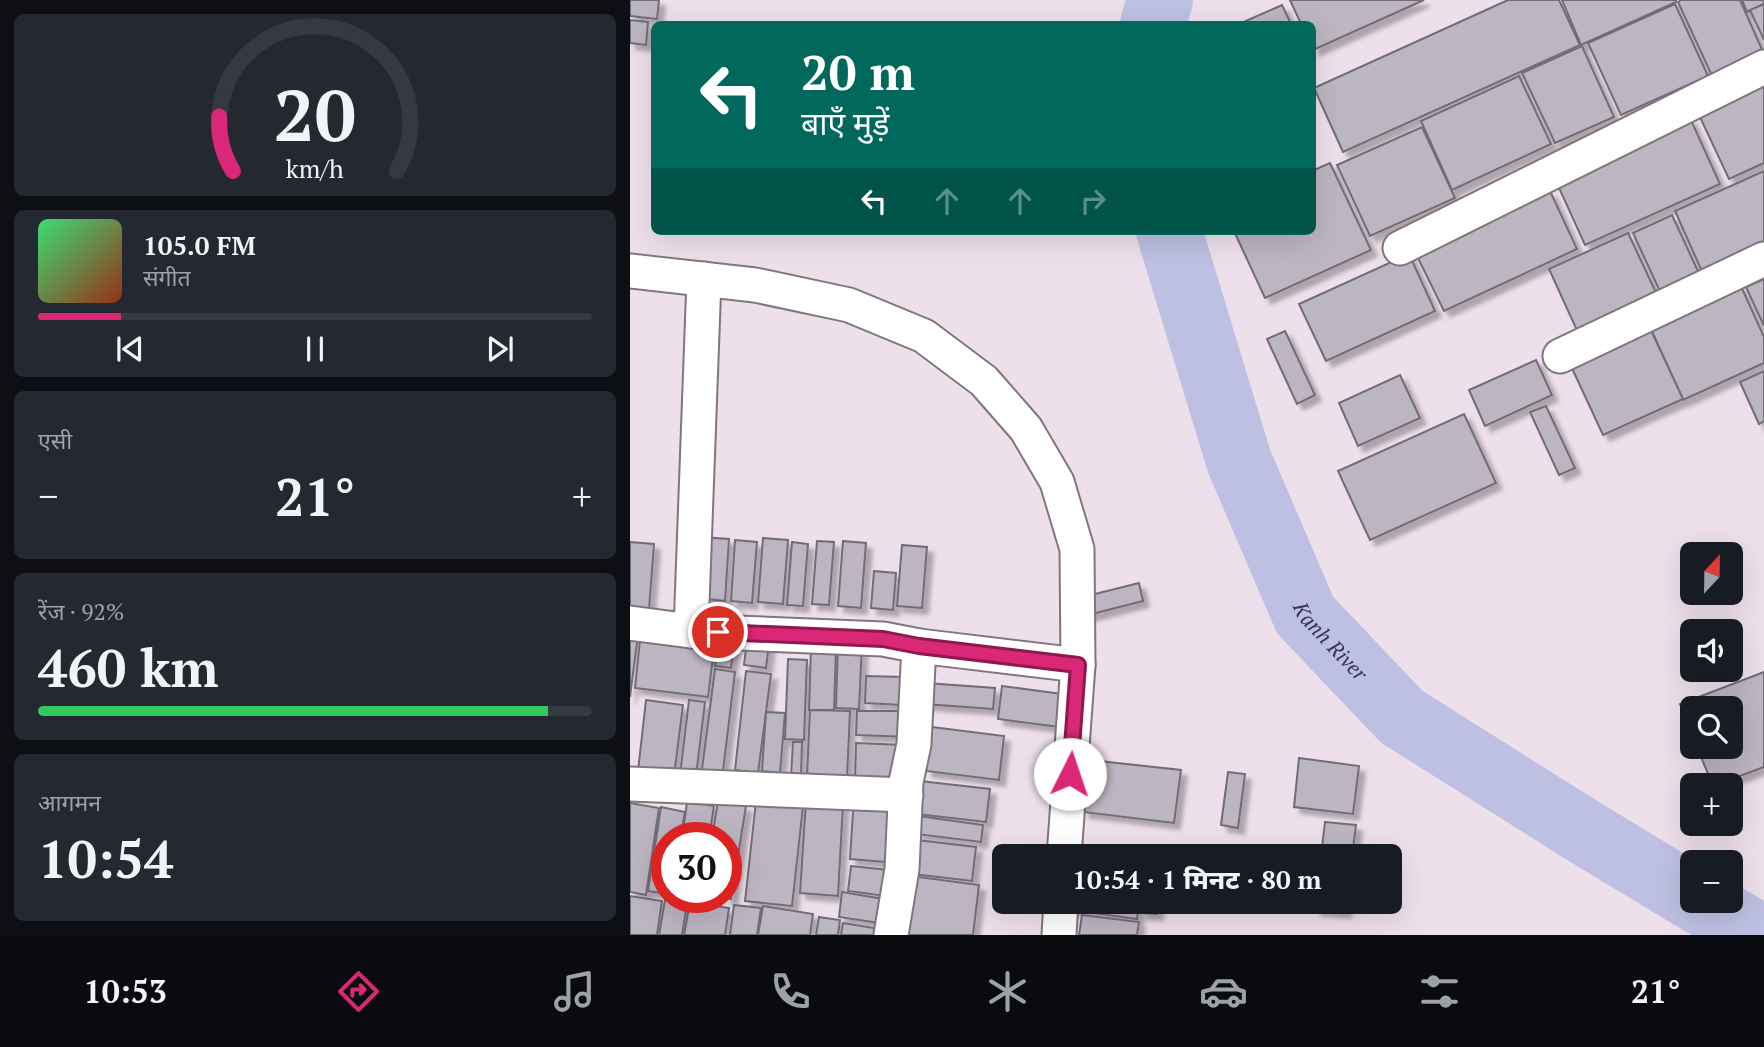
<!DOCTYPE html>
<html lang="hi">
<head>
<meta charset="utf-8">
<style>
	body { margin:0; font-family:"PT Serif","Noto Sans Devanagari",serif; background:#242831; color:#f1f3f6; height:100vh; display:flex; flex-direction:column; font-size:26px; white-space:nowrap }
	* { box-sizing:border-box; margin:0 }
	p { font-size:23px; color:#9ea1a6 }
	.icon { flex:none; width:38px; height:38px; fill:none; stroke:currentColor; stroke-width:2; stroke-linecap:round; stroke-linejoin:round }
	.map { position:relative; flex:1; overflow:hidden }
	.panel { display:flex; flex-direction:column; gap:14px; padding:14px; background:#0d0f14; width:630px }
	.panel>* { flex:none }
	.banner { position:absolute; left:21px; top:21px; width:665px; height:214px; border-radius:10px; box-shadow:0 7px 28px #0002; background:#00695c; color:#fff; overflow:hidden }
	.needle { width:46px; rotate:22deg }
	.controls { position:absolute; left:1050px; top:542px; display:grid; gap:14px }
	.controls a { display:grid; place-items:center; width:63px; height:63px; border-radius:10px; background:#171b24; box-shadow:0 7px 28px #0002; font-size:35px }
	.speed { position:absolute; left:21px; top:822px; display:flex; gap:14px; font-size:35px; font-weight:700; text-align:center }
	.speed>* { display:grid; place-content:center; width:91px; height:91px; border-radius:50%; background:#171b24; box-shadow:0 7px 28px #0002; line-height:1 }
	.speed .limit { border:10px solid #d22; background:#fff; color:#111 }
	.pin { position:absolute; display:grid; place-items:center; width:60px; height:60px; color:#fff; margin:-30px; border:4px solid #fff; border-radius:50%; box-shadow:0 2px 7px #0007 }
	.me { position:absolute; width:77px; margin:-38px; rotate:4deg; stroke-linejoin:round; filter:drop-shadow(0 0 5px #0008) }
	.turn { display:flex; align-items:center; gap:24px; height:147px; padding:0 35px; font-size:32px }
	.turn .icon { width:91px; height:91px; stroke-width:2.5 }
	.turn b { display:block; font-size:49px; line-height:60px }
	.lanes { display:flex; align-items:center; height:66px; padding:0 35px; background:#0003; justify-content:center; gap:35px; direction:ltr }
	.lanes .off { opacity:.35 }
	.big { font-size:52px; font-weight:800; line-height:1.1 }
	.panel .card { flex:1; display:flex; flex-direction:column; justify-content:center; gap:10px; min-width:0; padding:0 24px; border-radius:10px; background:#242831 }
	.panel .dial { align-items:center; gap:0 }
	.dial svg { height:182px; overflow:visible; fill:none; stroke:#363941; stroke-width:7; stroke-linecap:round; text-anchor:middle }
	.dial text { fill:#f1f3f6; stroke:none }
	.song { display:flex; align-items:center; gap:21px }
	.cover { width:84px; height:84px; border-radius:10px; background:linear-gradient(135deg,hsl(140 70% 55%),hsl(10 70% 35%)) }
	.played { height:7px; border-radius:4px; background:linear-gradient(90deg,#db2777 15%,#363941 15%) }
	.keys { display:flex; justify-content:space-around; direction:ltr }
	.heat { display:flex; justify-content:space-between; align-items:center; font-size:38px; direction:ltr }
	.charge { height:10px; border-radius:5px; background:linear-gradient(90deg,#34c759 92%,#363941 0) }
	.trip { position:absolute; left:362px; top:844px; width:410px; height:70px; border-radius:10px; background:#171b24; box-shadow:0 7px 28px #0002; font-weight:800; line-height:70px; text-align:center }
	.menu { display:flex; height:112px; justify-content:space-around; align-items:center; background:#090b0e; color:#9ea1a6 }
	.menu .icon { width:49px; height:49px }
	.menu .on { color:#db2777 }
	.menu b { font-size:32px; color:#f1f3f6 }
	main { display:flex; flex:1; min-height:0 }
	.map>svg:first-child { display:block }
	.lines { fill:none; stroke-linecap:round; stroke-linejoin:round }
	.river { stroke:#bec0e3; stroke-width:66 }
	.building { fill:#bcb5c2; stroke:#726c78; stroke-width:2; filter:url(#shadow) }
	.minor-casing { stroke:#81757e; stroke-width:37 }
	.minor { stroke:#fff; stroke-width:33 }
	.route-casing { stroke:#8e194d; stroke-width:18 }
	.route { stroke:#db2777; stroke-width:12 }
	.labels { text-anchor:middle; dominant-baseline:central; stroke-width:5; stroke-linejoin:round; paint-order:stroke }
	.water-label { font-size:21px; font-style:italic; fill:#333260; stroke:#fceef7 }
</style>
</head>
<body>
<main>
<section class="panel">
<div class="card dial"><svg viewBox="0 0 100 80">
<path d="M14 69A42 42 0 1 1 86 69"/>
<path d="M14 69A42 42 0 0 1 8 45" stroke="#db2777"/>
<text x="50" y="56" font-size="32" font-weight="700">20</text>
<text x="50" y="72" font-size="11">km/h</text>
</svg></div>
<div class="card">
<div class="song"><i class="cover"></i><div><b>105.0 FM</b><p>संगीत</p></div></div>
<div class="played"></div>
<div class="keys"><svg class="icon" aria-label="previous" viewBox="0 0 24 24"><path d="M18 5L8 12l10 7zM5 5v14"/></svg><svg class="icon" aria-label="pause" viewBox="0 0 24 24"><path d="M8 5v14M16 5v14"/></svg><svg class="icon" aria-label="next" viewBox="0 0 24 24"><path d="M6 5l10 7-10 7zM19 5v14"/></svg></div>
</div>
<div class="card"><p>एसी</p>
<div class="heat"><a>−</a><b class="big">21°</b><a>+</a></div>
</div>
<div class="card"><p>रेंज · 92%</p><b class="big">460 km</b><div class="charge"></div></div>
<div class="card"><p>आगमन</p><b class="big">10:54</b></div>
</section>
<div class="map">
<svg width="1134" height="935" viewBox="0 0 1134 935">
	<defs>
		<filter id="shadow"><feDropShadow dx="6" dy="6" stdDeviation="2" flood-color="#0004"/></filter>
	</defs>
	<rect width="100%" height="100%" fill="#eee0ea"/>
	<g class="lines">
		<!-- river -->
		<g class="river">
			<polyline points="523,24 530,0"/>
			<path id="s1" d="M539 231 609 461 675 615 772 717 953 831 1062 897"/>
			<polyline points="1069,901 1127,935"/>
		</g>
	</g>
	<!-- building -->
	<g class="building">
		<polygon points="0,0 29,0 27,19 0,16"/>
		<polygon points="660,0 794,0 683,50 682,24 671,24"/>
		<polygon points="878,0 929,0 950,45 713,152 684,88"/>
		<polygon points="932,0 1046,0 1046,2 951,45"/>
		<polygon points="1051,0 1110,0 1134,54 1083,78 1048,2"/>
		<polygon points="1112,0 1134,0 1134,4 1117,12"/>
		<polygon points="1045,4 1078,76 991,115 958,43"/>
		<polygon points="1134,4 1134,40 1120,10"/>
		<polygon points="652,5 661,24 609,24"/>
		<polygon points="0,20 18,22 16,45 0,43"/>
		<polygon points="952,46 984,117 925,143 892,73"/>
		<polygon points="889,76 921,144 822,190 791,121"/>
		<polygon points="1134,86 1134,163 1099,179 1069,115"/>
		<polygon points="1060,118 1090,184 955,245 925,179"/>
		<polygon points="792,127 825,198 740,236 707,165"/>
		<polygon points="700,163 741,250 635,298 604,231 682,231 682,171"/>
		<polygon points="1134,171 1134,249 1074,276 1045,211"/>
		<polygon points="920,191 947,249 814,311 786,254"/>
		<polygon points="1042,215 1072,280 1033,298 1003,233"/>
		<polygon points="998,233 1030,301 950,337 919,269"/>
		<polygon points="779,254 805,311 696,361 669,304"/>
		<polygon points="1134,279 1134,326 1116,287"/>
		<polygon points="1110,284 1134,337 1134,363 1053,400 1019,325"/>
		<polygon points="1020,328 1053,399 973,435 940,364"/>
		<polygon points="655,331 685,395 667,404 637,339"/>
		<polygon points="906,360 922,395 855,426 839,390"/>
		<polygon points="1134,371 1134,421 1129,424 1110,382"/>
		<polygon points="770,375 790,418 728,446 709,403"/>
		<polygon points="916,406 945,468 929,475 900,412"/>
		<polygon points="834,414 866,483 740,540 708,471"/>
		<polygon points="71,537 99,539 95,601 67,598"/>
		<polygon points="133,538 158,540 153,604 128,602"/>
		<polygon points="105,540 127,542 122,603 101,601"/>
		<polygon points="187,541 204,542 199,605 182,604"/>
		<polygon points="213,541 236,543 231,608 208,606"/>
		<polygon points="0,542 24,544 19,609 0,607"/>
		<polygon points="162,542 178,544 173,606 157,605"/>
		<polygon points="272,545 297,547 292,608 267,606"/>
		<polygon points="244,571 266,573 263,610 241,608"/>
		<polygon points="509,583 513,601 458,615 453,597"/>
		<polygon points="11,631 85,640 78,697 5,688"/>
		<polygon points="0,634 8,635 0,697"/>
		<polygon points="117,641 139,644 136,668 114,665"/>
		<polygon points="88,642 104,644 101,668 85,666"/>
		<polygon points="208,642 232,643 229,709 206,708"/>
		<polygon points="181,647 206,648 204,710 179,710"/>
		<polygon points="158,659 177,660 174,740 155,739"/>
		<polygon points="85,669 105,672 92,779 71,777"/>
		<polygon points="116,671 141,674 128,773 105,770"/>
		<polygon points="1134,672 1134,767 1083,786 1067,747 1101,747 1101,709 1062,709 1062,735 1050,704"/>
		<polygon points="236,676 274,677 273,705 235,703"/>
		<polygon points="296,683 365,688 363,709 295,704"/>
		<polygon points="372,686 433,694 429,727 368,719"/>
		<polygon points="16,700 53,705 44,776 8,771"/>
		<polygon points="59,700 75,702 66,776 50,775"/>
		<polygon points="180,710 220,711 217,778 177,776"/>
		<polygon points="227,711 280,711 279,737 226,735"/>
		<polygon points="136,712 155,713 150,773 132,771"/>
		<polygon points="302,727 374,736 369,780 296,771"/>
		<polygon points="163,742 172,742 171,776 161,776"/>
		<polygon points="226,743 274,745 272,779 225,778"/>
		<polygon points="669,758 729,766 723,814 664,807"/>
		<polygon points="460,760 551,770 544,823 453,812"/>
		<polygon points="598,772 615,774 608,828 591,825"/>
		<polygon points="290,781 360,789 356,822 287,814"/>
		<polygon points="127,792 174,797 162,906 115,901"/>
		<polygon points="224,796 272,800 267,863 220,859"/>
		<polygon points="88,801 116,806 101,899 96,898 96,838 82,838"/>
		<polygon points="176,801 213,804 208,896 170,893"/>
		<polygon points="57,802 84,806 79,838 52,838"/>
		<polygon points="0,803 29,808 16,895 0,892"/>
		<polygon points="31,807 55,812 50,838 37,838 37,894 18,891"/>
		<polygon points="288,816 353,825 351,842 286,834"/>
		<polygon points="695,822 726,825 722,856 691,856"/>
		<polygon points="287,840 346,847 342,881 283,874"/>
		<polygon points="443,848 506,856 442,856"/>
		<polygon points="221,866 267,871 263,897 218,891"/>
		<polygon points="281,876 349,885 343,935 274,935"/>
		<polygon points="212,892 259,900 256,924 209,917"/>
		<polygon points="0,896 32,901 27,935 0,935"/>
		<polygon points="35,900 57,904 52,935 29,935"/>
		<polygon points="442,901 509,901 507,919 441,910"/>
		<polygon points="512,901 528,901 527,914 511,913"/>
		<polygon points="686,901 716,901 715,912 685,909"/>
		<polygon points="60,902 99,908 95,935 54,935"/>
		<polygon points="104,905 131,908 127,935 100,935"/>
		<polygon points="133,906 183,914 180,935 128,935"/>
		<polygon points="452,915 509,922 507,935 449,935"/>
		<polygon points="189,917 210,920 208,935 186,935"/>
		<polygon points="213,923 256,930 255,935 211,935"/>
	</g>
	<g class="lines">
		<defs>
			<g id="minor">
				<polyline points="770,248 1134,67"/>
				<polyline points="0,271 125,285 219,305 294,336 354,381 396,429 427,482 447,549 448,665"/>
				<polyline points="930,356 1134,259"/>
				<polyline points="0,623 61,631 253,639 289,646 284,744 276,782 272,869 261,935"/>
				<polyline points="61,631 74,279"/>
				<polyline points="289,646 448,665 434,856"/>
				<polyline points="0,784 276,795"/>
				<polyline points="429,935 431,901"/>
			</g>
		</defs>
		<!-- minor casing -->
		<use href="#minor" class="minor-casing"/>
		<!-- minor -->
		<use href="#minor" class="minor"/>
	</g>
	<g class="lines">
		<defs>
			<polyline id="route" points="88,632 253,639 289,646 448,665 440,774"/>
		</defs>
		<!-- route casing -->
		<use href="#route" class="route-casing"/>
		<!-- route -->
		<use href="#route" class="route"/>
	</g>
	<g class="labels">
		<!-- water labels -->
		<g class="water-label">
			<text stroke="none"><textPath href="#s1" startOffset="444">Kanh River</textPath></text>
		</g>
	</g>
</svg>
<div class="controls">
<a><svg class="needle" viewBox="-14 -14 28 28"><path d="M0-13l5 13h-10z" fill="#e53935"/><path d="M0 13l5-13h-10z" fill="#9ea1a6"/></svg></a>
<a><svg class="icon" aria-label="sound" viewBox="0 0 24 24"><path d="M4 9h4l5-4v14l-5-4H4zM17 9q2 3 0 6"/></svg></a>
<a><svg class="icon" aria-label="search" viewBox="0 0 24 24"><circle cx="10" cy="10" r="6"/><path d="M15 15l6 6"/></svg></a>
<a>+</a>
<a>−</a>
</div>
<div class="speed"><div class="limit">30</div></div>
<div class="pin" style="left:88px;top:632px;background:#d93025"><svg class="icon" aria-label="arrive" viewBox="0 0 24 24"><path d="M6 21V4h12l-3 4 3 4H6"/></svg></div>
<svg class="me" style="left:440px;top:774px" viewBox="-20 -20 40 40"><circle r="19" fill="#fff"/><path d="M0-13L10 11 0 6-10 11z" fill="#db2777"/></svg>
<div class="trip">10:54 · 1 मिनट · 80 m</div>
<div class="banner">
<div class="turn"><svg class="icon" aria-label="left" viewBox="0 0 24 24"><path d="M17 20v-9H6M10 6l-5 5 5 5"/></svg><div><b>20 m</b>बाएँ मुड़ें</div></div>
<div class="lanes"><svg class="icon" aria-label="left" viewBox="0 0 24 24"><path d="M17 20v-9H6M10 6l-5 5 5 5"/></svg><svg class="icon off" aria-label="ahead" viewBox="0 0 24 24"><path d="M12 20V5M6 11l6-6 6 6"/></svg><svg class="icon off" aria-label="ahead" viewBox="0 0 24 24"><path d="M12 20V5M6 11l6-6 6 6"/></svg><svg class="icon off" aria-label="right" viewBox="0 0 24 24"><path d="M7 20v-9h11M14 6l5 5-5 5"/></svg></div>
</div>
</div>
</main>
<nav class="menu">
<b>10:53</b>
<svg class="icon on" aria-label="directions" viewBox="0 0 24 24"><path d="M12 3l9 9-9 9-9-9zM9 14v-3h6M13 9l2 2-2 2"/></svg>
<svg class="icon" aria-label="music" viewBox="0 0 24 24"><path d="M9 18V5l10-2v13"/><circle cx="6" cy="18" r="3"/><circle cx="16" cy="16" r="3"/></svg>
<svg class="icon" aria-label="phone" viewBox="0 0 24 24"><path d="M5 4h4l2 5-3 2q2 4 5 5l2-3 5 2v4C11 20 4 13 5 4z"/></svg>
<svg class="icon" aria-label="climate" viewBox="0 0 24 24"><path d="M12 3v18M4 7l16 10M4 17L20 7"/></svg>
<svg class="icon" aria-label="car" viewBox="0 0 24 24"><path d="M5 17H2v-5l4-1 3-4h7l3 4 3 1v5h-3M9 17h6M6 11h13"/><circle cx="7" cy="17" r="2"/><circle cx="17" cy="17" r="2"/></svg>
<svg class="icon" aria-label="filters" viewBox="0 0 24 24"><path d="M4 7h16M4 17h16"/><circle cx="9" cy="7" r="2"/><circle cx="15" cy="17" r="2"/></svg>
<b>21°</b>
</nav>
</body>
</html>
